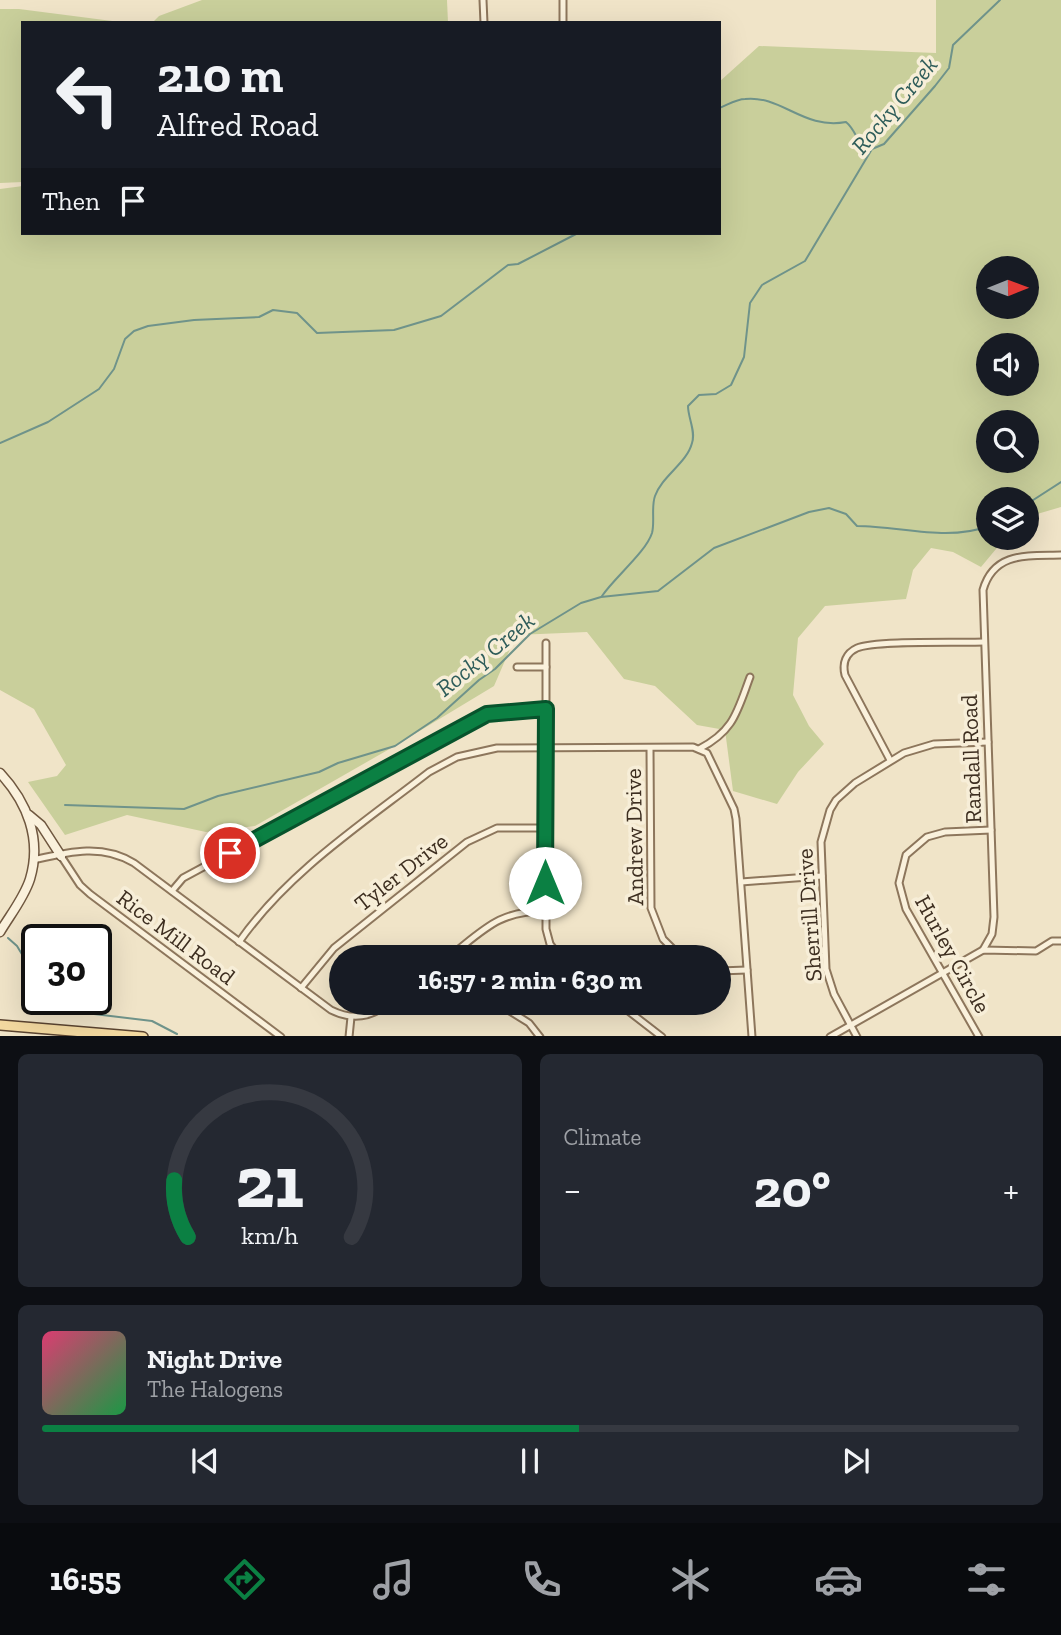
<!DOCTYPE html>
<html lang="en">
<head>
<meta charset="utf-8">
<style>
	body { margin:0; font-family:"Zilla Slab",serif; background:#242831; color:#f1f3f6; height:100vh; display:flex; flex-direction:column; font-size:26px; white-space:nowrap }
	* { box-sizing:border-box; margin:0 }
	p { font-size:23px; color:#9ea1a6 }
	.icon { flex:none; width:38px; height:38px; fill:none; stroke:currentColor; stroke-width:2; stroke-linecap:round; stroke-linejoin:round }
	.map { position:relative; height:1036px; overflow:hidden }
	.drawer { display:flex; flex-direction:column; gap:18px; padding:18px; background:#0d0f14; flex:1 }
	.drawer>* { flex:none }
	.top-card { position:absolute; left:21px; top:21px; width:700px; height:214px; border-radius:0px; box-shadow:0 7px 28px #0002; background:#171b24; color:#f1f3f6; overflow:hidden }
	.needle { width:46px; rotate:89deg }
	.buttons { position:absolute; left:976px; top:256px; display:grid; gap:14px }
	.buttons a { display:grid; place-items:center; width:63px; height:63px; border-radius:50%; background:#171b24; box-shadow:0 7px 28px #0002; font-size:35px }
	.speed { position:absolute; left:21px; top:924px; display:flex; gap:14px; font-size:35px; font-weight:700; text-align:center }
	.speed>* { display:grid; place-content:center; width:91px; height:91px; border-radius:50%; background:#171b24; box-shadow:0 7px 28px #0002; line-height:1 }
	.speed .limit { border:4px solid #111; border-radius:10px; background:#fff; color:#111 }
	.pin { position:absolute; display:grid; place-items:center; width:60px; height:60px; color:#fff; margin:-30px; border:4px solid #fff; border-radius:50%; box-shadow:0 2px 7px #0007 }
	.me { position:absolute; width:77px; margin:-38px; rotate:0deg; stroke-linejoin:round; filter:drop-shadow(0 0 5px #0008) }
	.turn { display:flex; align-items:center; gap:24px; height:147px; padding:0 21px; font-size:32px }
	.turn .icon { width:91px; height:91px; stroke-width:2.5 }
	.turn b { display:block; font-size:49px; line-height:60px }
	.then { display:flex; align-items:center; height:66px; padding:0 21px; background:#0003; gap:14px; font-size:26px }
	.big { font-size:52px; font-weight:700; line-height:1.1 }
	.drawer .card { flex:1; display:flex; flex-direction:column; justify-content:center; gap:10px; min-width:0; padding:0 24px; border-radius:10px; background:#242831 }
	.drawer .dial { align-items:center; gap:0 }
	.dial svg { height:182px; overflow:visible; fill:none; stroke:#363941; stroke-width:7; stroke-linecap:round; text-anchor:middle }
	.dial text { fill:#f1f3f6; stroke:none }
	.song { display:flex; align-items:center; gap:21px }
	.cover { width:84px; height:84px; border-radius:10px; background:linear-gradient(135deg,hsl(340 70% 55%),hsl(140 70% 35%)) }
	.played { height:7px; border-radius:4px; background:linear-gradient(90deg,#0b8043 55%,#363941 55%) }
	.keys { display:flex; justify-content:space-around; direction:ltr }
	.heat { display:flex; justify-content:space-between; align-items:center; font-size:38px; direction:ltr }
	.drawer .tiles { flex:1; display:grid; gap:18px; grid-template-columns:1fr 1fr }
	.card:last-child { grid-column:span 2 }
	.trip { position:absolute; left:329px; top:945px; width:402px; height:70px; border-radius:35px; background:#171b24; box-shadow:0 7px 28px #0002; font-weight:700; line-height:70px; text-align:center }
	.dock { display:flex; height:112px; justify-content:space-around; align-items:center; background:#090b0e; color:#9ea1a6 }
	.dock .icon { width:49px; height:49px }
	.dock .on { color:#0b8043 }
	.dock b { font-size:32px; color:#f1f3f6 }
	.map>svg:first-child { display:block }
	.green { fill:#c9cf9b; fill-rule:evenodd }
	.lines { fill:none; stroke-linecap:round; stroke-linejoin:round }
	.stream { stroke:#6f938a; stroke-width:2 }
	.street-casing { stroke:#8d765c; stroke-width:9 }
	.secondary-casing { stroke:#6f573f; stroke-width:11 }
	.primary-casing { stroke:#5b4430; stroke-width:12 }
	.street { stroke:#faf1dc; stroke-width:5 }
	.secondary { stroke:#faf1dc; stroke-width:8 }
	.primary { stroke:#f3d9a0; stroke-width:9 }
	.route-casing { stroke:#07532c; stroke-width:18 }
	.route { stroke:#0b8043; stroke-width:12 }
	.labels { text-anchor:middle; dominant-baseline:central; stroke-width:7; stroke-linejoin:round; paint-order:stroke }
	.street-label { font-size:23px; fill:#3d2e20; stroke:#f7eed8 }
	.water-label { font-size:24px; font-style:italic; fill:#2f5d5a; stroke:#f7eed8 }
</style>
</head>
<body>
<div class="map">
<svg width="1061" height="1037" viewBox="0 0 1061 1037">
	<rect width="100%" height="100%" fill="#f0e4c8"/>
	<!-- green -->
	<g class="green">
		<polygon points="202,0 447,0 448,23 152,23 159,16"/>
		<path d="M936 0H1061V507L1027 517V499H989V537H1006L981 567 953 552 931 548 913 570 906 599 825 606 798 638 793 695 809 726 824 744 798 772 777 804 733 791 725 730 697 725 655 686 624 679 587 632 516 635 494 686 393 747 255 826 206 832 127 815 65 835 28 782 57 776 66 765 34 709 0 690V189L23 186V233H719V82L759 46 936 53ZM989 268H1027V306H989ZM989 345H1027V383H989ZM989 422H1027V460H989Z"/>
		<polygon points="0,9 19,9 120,22 23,23 23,182 0,183"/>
	</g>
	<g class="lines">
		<!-- stream -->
		<g class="stream">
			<path d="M719 108C727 105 737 99 745 99 782 95 803 130 846 122 856 130 857 143 867 151L871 150"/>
			<polyline points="0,443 48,422 99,389 114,369 125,339 134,331 148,326 194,320 259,317 273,310 297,313 317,333 394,330 441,316 508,265 518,264 578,233"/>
			<polyline points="1027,504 1061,482"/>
			<path d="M602 596C615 577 646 552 652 533 655 522 651 507 655 496 662 476 687 463 692 443 696 431 688 418 688 406L699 395 716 394 731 385 744 357 750 303 762 285 805 261 872 149 884 144 935 86 949 68 953 45 1000 0"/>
			<path d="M65 805 184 809 218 796 319 772 338 763 395 746 437 718 479 680 495 669 530 634 581 603 601 597 658 591 714 548 809 512 829 508 846 514 857 526C901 526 946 542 989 526"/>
			<polyline points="8,938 17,946 26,961 27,994 36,1007 152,1021 177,1034"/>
		</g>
		<defs>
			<g id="street">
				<polyline points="483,0 484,23"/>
				<polyline points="563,23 563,0"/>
				<polyline points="546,643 546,929 550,944 560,957"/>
				<polyline points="517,667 546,667"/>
				<polyline points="650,748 651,908 663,939 681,957"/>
				<path d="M699 749C734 731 737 712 750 677"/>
				<path d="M890 760 845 675C842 663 846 653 857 648 875 640 960 643 984 642"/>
				<polyline points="61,856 80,885 90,894 281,1037"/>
				<path d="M33 860C68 852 102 843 134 863L331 1010C353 1021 371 1017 390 1003"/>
				<polyline points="741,882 822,876"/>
				<polyline points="172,891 183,878 487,714 546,709"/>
				<path d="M239 942C288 872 362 824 429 772L457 757 497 748 693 747 707 753 734 809 736 819 752 1037"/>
				<path d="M983 950 992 934 994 917 983 590C994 551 1029 556 1061 555"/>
				<path d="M449 957C484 930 498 911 545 911"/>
				<polyline points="719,971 747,970"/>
				<polyline points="301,988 334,948 467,842 497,828 546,828"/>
				<polyline points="497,1003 529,1023 540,1037"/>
				<polyline points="618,1003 662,1037"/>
				<polyline points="349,1037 351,1017"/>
				<polyline points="830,1037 983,950 1036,951 1052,941 1061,941"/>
				<polyline points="857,1037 834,994 826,969 821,842 830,810 836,800 855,783 904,753 934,744 988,742"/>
				<polyline points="979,1037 906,909 899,883 906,855 927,837 945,832 991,830"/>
			</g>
			<g id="secondary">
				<path d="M0 773C27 802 42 839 30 879 24 898 10 915 0 932"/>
				<polyline points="29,815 41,825 61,856"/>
			</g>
			<polyline id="primary" points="0,1025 143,1037"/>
		</defs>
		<!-- street casing -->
		<use href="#street" class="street-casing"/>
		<!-- secondary casing -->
		<use href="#secondary" class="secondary-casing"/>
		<!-- primary casing -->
		<use href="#primary" class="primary-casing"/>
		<!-- street -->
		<use href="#street" class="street"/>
		<!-- secondary -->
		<use href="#secondary" class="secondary"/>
		<!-- primary -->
		<use href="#primary" class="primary"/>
	</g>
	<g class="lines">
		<defs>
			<polyline id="route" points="230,853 487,714 546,709 545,883"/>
		</defs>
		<!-- route casing -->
		<use href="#route" class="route-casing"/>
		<!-- route -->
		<use href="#route" class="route"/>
	</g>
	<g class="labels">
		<!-- street labels -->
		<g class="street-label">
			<text transform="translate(971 759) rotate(-92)">Randall Road</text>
			<text transform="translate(634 837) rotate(-91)">Andrew Drive</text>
			<text transform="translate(401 872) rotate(-38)">Tyler Drive</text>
			<text transform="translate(809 915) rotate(-94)">Sherrill Drive</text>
			<text transform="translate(176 937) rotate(37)">Rice Mill Road</text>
			<text transform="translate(953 954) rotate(61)">Hurley Circle</text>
		</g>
		<!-- water labels -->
		<g class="water-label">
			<text transform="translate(894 105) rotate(-50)">Rocky Creek</text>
			<text transform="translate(485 654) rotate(-39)">Rocky Creek</text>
		</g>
	</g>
</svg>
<div class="buttons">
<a><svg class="needle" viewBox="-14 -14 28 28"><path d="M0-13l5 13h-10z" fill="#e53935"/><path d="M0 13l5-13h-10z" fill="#9ea1a6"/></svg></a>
<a><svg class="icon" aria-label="sound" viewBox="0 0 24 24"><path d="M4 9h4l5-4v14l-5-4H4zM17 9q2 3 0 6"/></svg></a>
<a><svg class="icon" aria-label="search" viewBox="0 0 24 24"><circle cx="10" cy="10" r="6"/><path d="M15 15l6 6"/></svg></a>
<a><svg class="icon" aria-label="layers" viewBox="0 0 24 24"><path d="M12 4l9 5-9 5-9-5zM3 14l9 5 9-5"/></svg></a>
</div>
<div class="speed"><div class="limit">30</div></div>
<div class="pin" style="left:230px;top:853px;background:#d93025"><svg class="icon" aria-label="arrive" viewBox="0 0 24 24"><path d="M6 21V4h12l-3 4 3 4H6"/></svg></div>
<svg class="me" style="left:545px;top:883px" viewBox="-20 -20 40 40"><circle r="19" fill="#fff"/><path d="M0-13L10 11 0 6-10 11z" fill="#0b8043"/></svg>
<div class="trip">16:57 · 2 min · 630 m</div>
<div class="top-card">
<div class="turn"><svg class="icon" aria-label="left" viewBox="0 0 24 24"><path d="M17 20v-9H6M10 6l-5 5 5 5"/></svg><div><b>210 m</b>Alfred Road</div></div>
<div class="then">Then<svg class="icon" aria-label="arrive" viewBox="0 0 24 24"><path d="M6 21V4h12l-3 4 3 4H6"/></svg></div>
</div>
</div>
<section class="drawer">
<div class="tiles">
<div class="card dial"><svg viewBox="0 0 100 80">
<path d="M14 69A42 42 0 1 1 86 69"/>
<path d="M14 69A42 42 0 0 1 8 44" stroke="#0b8043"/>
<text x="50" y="56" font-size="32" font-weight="700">21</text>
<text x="50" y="72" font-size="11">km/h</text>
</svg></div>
<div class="card"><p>Climate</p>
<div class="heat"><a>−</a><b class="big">20°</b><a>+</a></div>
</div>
<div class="card">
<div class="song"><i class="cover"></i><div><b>Night Drive</b><p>The Halogens</p></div></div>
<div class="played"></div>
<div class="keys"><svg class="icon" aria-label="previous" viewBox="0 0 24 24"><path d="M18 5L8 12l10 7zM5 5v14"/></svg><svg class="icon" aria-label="pause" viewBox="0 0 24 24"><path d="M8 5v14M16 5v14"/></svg><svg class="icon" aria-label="next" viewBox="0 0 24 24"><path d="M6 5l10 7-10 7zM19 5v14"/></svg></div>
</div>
</div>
</section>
<nav class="dock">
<b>16:55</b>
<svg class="icon on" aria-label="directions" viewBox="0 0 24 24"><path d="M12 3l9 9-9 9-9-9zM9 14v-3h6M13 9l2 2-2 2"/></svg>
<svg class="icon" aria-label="music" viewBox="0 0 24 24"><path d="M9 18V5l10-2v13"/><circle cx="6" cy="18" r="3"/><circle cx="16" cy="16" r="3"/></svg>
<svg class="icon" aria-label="phone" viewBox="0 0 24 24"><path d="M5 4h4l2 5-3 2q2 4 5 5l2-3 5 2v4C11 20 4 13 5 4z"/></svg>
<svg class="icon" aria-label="climate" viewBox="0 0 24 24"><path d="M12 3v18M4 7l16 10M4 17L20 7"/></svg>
<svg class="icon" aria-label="car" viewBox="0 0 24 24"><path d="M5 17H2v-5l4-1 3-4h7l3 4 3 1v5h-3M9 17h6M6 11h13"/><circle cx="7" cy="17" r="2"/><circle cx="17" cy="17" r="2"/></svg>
<svg class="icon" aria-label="filters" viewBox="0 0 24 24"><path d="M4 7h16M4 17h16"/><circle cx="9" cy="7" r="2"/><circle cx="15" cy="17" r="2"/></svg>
</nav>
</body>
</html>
